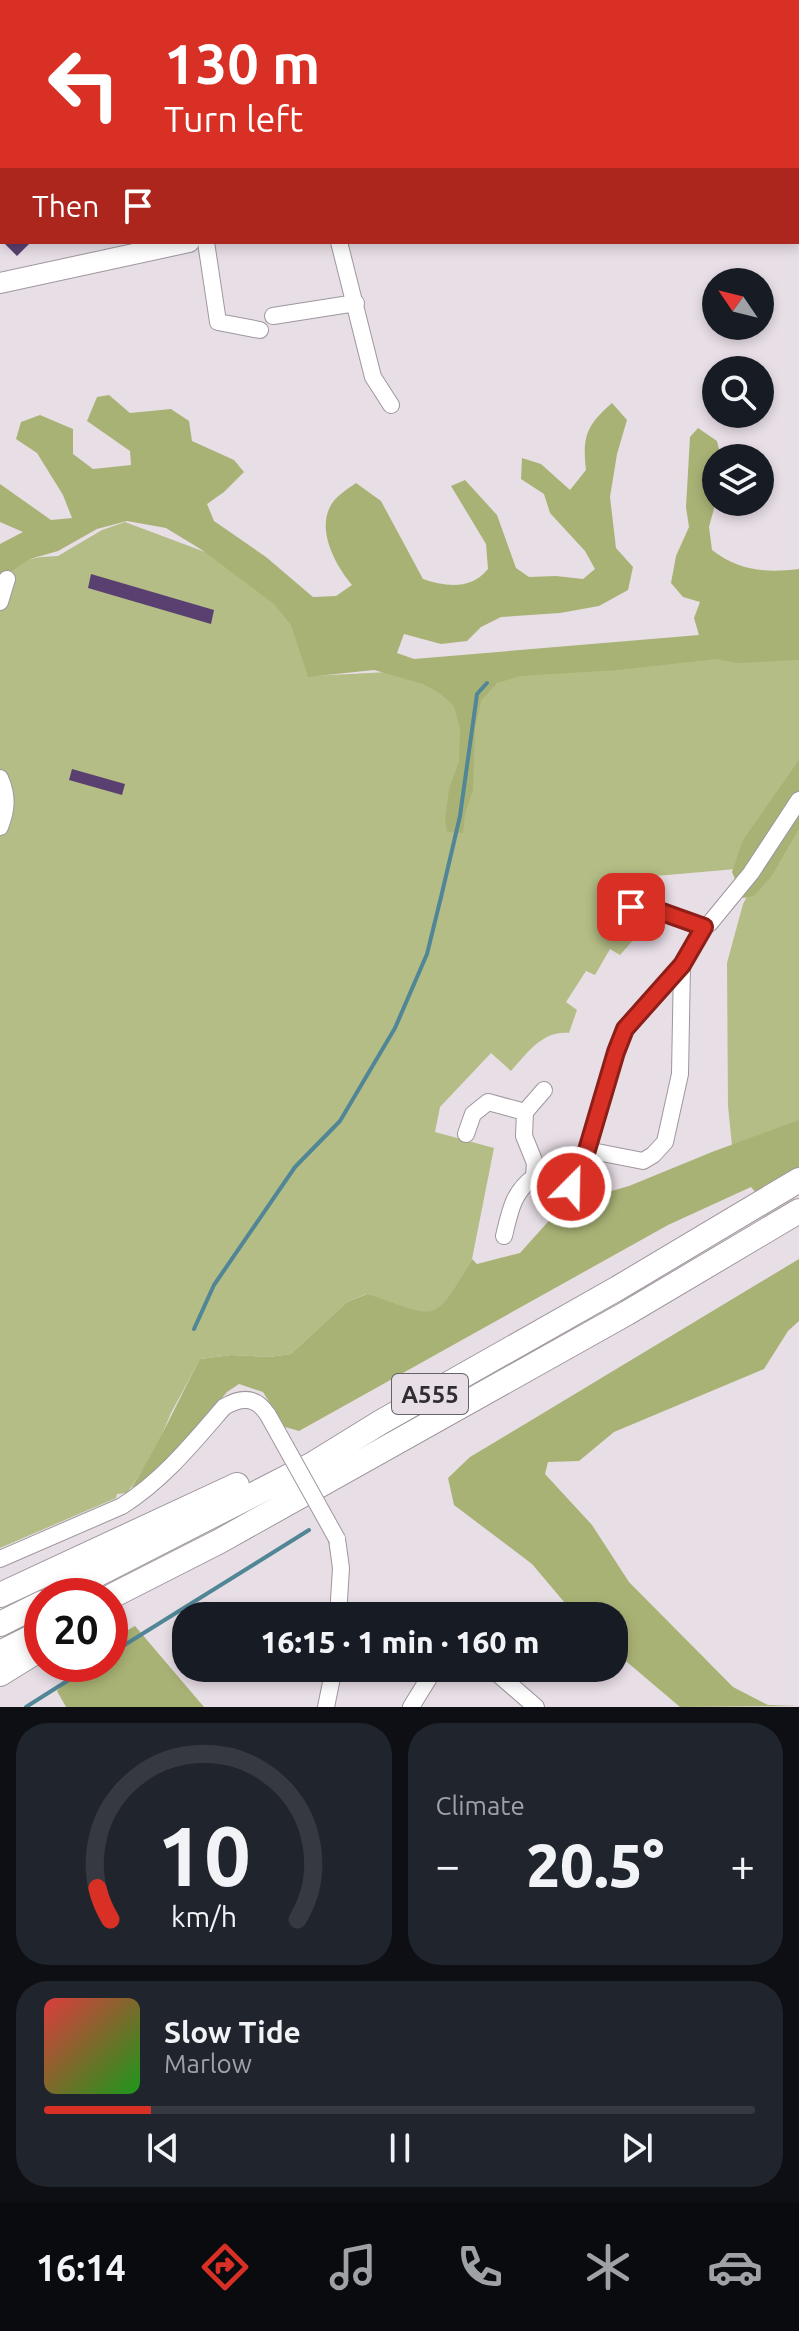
<!DOCTYPE html>
<html lang="en">
<head>
<meta charset="utf-8">
<style>
	body { margin:0; font-family:Ubuntu,sans-serif; background:#20242c; color:#f1f3f6; height:100vh; display:flex; flex-direction:column; font-size:30px; white-space:nowrap }
	* { box-sizing:border-box; margin:0 }
	p { font-size:26px; color:#9ea1a6 }
	.icon { flex:none; width:44px; height:44px; fill:none; stroke:currentColor; stroke-width:2; stroke-linecap:round; stroke-linejoin:round }
	.map { position:relative; height:1707px; overflow:hidden }
	.panel { display:flex; flex-direction:column; gap:16px; padding:16px; background:#0d0f14; flex:1 }
	.panel>* { flex:none }
	.banner { position:absolute; left:0px; top:0px; width:800px; height:244px; box-shadow:0 4px 12px #0003; background:#d93025; color:#fff; overflow:hidden }
	.needle { width:52px; rotate:305deg }
	.fabs { position:absolute; left:702px; top:268px; display:grid; gap:16px }
	.fabs a { display:grid; place-items:center; width:72px; height:72px; border-radius:50%; background:#171b24; box-shadow:0 4px 12px #0003; font-size:40px }
	.speed { position:absolute; left:24px; top:1578px; display:flex; gap:16px; font-size:40px; font-weight:700; text-align:center }
	.speed>* { display:grid; place-content:center; width:104px; height:104px; border-radius:50%; background:#171b24; box-shadow:0 4px 12px #0003; line-height:1 }
	.speed .limit { border:12px solid #d22; background:#fff; color:#111 }
	.pin { position:absolute; display:grid; place-items:center; width:68px; height:68px; color:#fff; margin:-34px; border-radius:16px; box-shadow:0 4px 12px #0006 }
	.me { position:absolute; width:88px; margin:-44px; rotate:23deg; stroke-linejoin:round; filter:drop-shadow(0 0 6px #0008) }
	.turn { display:flex; align-items:center; gap:28px; height:168px; padding:0 32px; font-size:36px }
	.turn .icon { width:104px; height:104px; stroke-width:2.5 }
	.turn b { display:block; font-size:56px; line-height:68px }
	.then { display:flex; align-items:center; height:76px; padding:0 32px; background:#0003; gap:16px; font-size:30px }
	.big { font-size:60px; font-weight:800; line-height:1.1 }
	.panel .card { flex:1; display:flex; flex-direction:column; justify-content:center; gap:12px; min-width:0; padding:0 28px; border-radius:32px; background:#20242c }
	.panel .dial { align-items:center; gap:0 }
	.dial svg { height:208px; overflow:visible; fill:none; stroke:#363941; stroke-width:7; stroke-linecap:round; text-anchor:middle }
	.dial text { fill:#f1f3f6; stroke:none }
	.song { display:flex; align-items:center; gap:24px }
	.cover { width:96px; height:96px; border-radius:12px; background:linear-gradient(135deg,hsl(0 70% 55%),hsl(120 70% 35%)) }
	.played { height:8px; border-radius:4px; background:linear-gradient(90deg,#d93025 15%,#363941 15%) }
	.keys { display:flex; justify-content:space-around; direction:ltr }
	.heat { display:flex; justify-content:space-between; align-items:center; font-size:44px; direction:ltr }
	.panel .tiles { flex:1; display:grid; gap:16px; grid-template-columns:1fr 1fr }
	.card:last-child { grid-column:span 2 }
	.trip { position:absolute; left:172px; top:1602px; width:456px; height:80px; border-radius:32px; background:#171b24; box-shadow:0 4px 12px #0003; font-weight:800; line-height:80px; text-align:center }
	.dock { display:flex; height:128px; justify-content:space-around; align-items:center; background:#090b0e; color:#9ea1a6 }
	.dock .icon { width:56px; height:56px }
	.dock .selected { color:#d93025 }
	.dock b { font-size:36px; color:#f1f3f6 }
	.map>svg:first-child { display:block }
	.green { fill:#b5bd86 }
	.forest { fill:#a9b275 }
	.lines { fill:none; stroke-linecap:round; stroke-linejoin:round }
	.stream { stroke:#518696; stroke-width:4 }
	.building { fill:#5a4070 }
	.minor-casing { stroke:#9f969e; stroke-width:18 }
	.major-casing { stroke:#9f969e; stroke-width:22 }
	.highway-casing { stroke:#9f969e; stroke-width:26 }
	.minor { stroke:#fff; stroke-width:16 }
	.major { stroke:#fff; stroke-width:20 }
	.highway { stroke:#fff; stroke-width:24 }
	.minor-bridge-casing { stroke:#9f969e; stroke-width:18; stroke-linecap:butt }
	.minor-bridge { stroke:#fff; stroke-width:16 }
	.route-casing { stroke:#8d1f18; stroke-width:20 }
	.route { stroke:#d93025; stroke-width:14 }
	.labels { text-anchor:middle; dominant-baseline:central; stroke-width:8; stroke-linejoin:round; paint-order:stroke }
	.shield { fill:#e8dee6; stroke:#676267; stroke-width:2 }
	.shield-label { font-size:24px; font-weight:bold; fill:#302d30 }
</style>
</head>
<body>
<div class="map">
<svg width="799" height="1707" viewBox="0 0 799 1707">
	<rect width="100%" height="100%" fill="#e8dee6"/>
	<!-- green -->
	<g class="green">
		<path d="M125 522 229 561 296 616 312 676 799 650V771L736 869 610 880 611 913 650 914 635 938 620 955 610 949 595 975 586 971 566 1002 577 1010 569 1033C543 1030 527 1053 511 1071L491 1053 440 1107 435 1132 494 1148 472 1259 447 1303 431 1313 415 1312 366 1294 347 1302 291 1354 269 1357 232 1355 200 1359 171 1413 154 1453 127 1493 117 1494 116 1498 0 1548V565L41 557 58 556 102 530Z"/>
		<polygon points="799,816 799,1132 733,1156 728,1106 727,963 743,904 754,883"/>
	</g>
	<!-- forest -->
	<g class="forest">
		<path d="M109 395 130 413 171 409 189 421 192 441 234 460 244 472 224 492 207 504 214 521 266 557 313 597 336 596 352 585C337 567 318 534 329 509 334 497 346 490 356 483L381 501 423 579C446 587 471 590 488 569L486 544 451 486 465 480 497 515 516 568 529 577 556 576 583 579 595 569 585 551 550 513 544 494 521 479 522 458 541 464 570 490 586 470C582 436 587 425 612 403L627 420 617 454 610 497 616 548 633 567 628 590 599 606 560 613 501 617 481 627 467 641 441 644 404 634 397 653 414 659 699 635 694 618 700 602 683 597 671 583 676 556 689 527 686 507 690 437 698 428 717 441 721 458H716V501L709 527 712 550C739 571 766 573 799 569V660L736 663 717 659 618 670 521 676 497 683 481 701 475 729 473 790 465 814 463 833 447 832 445 820 449 789 459 761 460 729 454 706 441 694 423 684 374 670 308 677 291 625 274 604 202 550 166 528 127 521 97 529 58 551 30 559 0 579V544L23 532 0 522V484L51 520 72 518 63 495 37 453 16 439 21 422 40 415 73 429V454L93 469 131 465 130 451 87 421 97 397Z"/>
		<polygon points="799,760 799,829 771,877 754,896 743,898 732,872 743,840"/>
		<path d="M799 1120V1168L758 1195 751 1187 668 1225 299 1431 285 1427 263 1392 239 1384 227 1392C199 1425 171 1469 131 1488 158 1447 177 1402 200 1359L232 1355 269 1357 291 1354 347 1302 367 1294C438 1317 432 1328 472 1259L477 1264 520 1253 563 1205 629 1186 712 1152Z"/>
		<polygon points="799,1259 799,1321 788,1331 764,1369 614,1432 579,1461 548,1462 545,1474 592,1525 629,1582 733,1687 768,1705 799,1706 680,1707 614,1651 614,1616 576,1616 532,1564 454,1505 448,1478 470,1457"/>
		<polygon points="135,1626 204,1707 66,1707 57,1691 81,1664 110,1664 110,1640"/>
	</g>
	<g class="lines">
		<!-- stream -->
		<g class="stream">
			<polyline points="194,1329 214,1285 295,1167 340,1121 395,1028 427,954 442,893 460,816 477,694 487,683"/>
			<polyline points="110,1654 309,1530"/>
			<polyline points="26,1707 94,1664"/>
		</g>
	</g>
	<!-- building -->
	<g class="building">
		<polygon points="3,242 31,242 17,256"/>
		<polygon points="91,574 214,610 211,624 88,588"/>
		<polygon points="72,769 125,784 122,795 69,780"/>
	</g>
	<g class="lines">
		<defs>
			<g id="minor">
				<polyline points="71,0 75,2"/>
				<polyline points="557,2 558,0"/>
				<polyline points="798,187 799,187"/>
				<polyline points="206,242 218,322 260,330"/>
				<polyline points="339,242 373,377 391,405"/>
				<polyline points="273,316 356,303"/>
				<polyline points="0,602 7,579"/>
				<path d="M0 778C8 796 7 809 0 827"/>
				<polyline points="615,908 648,907 704,927"/>
				<polyline points="682,965 680,1074 665,1142 653,1155 643,1161 587,1150 616,1052 625,1029 682,965 704,927 710,923 751,873 799,800"/>
				<polyline points="525,1112 544,1090"/>
				<polyline points="466,1134 473,1114 488,1102 525,1112 524,1136 535,1163 534,1177"/>
				<path d="M504 1236C510 1211 513 1192 534 1177L571 1187 577 1165 587 1150"/>
				<polyline points="337,1539 341,1568 338,1616"/>
				<path d="M0 1559 122 1506C163 1480 192 1444 224 1407 241 1397 256 1396 268 1415"/>
				<polyline points="491,1668 536,1707"/>
				<polyline points="326,1707 334,1668"/>
				<polyline points="411,1707 435,1668"/>
			</g>
			<g id="major">
				<polyline points="329,2 329,0"/>
				<polyline points="0,283 189,242"/>
			</g>
			<g id="highway">
				<polyline points="0,1595 237,1485"/>
				<polyline points="55,1596 313,1464 381,1422 618,1288 799,1180"/>
				<polyline points="110,1597 220,1541 627,1313 799,1211"/>
				<polyline points="0,1624 42,1603"/>
				<polyline points="0,1653 36,1635"/>
				<polyline points="0,1674 42,1648"/>
			</g>
		</defs>
		<!-- minor casing -->
		<use href="#minor" class="minor-casing"/>
		<!-- major casing -->
		<use href="#major" class="major-casing"/>
		<!-- highway casing -->
		<use href="#highway" class="highway-casing"/>
		<!-- minor -->
		<use href="#minor" class="minor"/>
		<!-- major -->
		<use href="#major" class="major"/>
		<!-- highway -->
		<use href="#highway" class="highway"/>
		<defs>
			<polyline id="minor-bridge" points="268,1415 337,1539"/>
		</defs>
		<!-- minor-bridge casing -->
		<use href="#minor-bridge" class="minor-bridge-casing"/>
		<!-- minor-bridge -->
		<use href="#minor-bridge" class="minor-bridge"/>
	</g>
	<g class="lines">
		<defs>
			<polyline id="route" points="571,1187 577,1165 587,1150 616,1052 625,1029 682,965 704,927 648,907 631,907"/>
		</defs>
		<!-- route casing -->
		<use href="#route" class="route-casing"/>
		<!-- route -->
		<use href="#route" class="route"/>
	</g>
	<g class="labels">
		<!-- shield labels -->
		<rect class="shield" x="392" y="1374" width="76" height="40" rx="6"/>
		<g class="shield-label">
			<text x="430" y="1394">A555</text>
		</g>
	</g>
</svg>
<div class="fabs">
<a><svg class="needle" viewBox="-14 -14 28 28"><path d="M0-13l5 13h-10z" fill="#e53935"/><path d="M0 13l5-13h-10z" fill="#9ea1a6"/></svg></a>
<a><svg class="icon" aria-label="search" viewBox="0 0 24 24"><circle cx="10" cy="10" r="6"/><path d="M15 15l6 6"/></svg></a>
<a><svg class="icon" aria-label="layers" viewBox="0 0 24 24"><path d="M12 4l9 5-9 5-9-5zM3 14l9 5 9-5"/></svg></a>
</div>
<div class="speed"><div class="limit">20</div></div>
<div class="pin" style="left:631px;top:907px;background:#d93025"><svg class="icon" aria-label="arrive" viewBox="0 0 24 24"><path d="M6 21V4h12l-3 4 3 4H6"/></svg></div>
<svg class="me" style="left:571px;top:1187px" viewBox="-20 -20 40 40"><circle r="17" fill="#d93025" stroke="#fff" stroke-width="3"/><path d="M0-11L8 9 0 5-8 9z" fill="#fff"/></svg>
<div class="trip">16:15 · 1 min · 160 m</div>
<div class="banner">
<div class="turn"><svg class="icon" aria-label="left" viewBox="0 0 24 24"><path d="M17 20v-9H6M10 6l-5 5 5 5"/></svg><div><b>130 m</b>Turn left</div></div>
<div class="then">Then<svg class="icon" aria-label="arrive" viewBox="0 0 24 24"><path d="M6 21V4h12l-3 4 3 4H6"/></svg></div>
</div>
</div>
<section class="panel">
<div class="tiles">
<div class="card dial"><svg viewBox="0 0 100 80">
<path d="M14 69A42 42 0 1 1 86 69"/>
<path d="M14 69A42 42 0 0 1 9 57" stroke="#d93025"/>
<text x="50" y="56" font-size="32" font-weight="700">10</text>
<text x="50" y="72" font-size="11">km/h</text>
</svg></div>
<div class="card"><p>Climate</p>
<div class="heat"><a>−</a><b class="big">20.5°</b><a>+</a></div>
</div>
<div class="card">
<div class="song"><i class="cover"></i><div><b>Slow Tide</b><p>Marlow</p></div></div>
<div class="played"></div>
<div class="keys"><svg class="icon" aria-label="previous" viewBox="0 0 24 24"><path d="M18 5L8 12l10 7zM5 5v14"/></svg><svg class="icon" aria-label="pause" viewBox="0 0 24 24"><path d="M8 5v14M16 5v14"/></svg><svg class="icon" aria-label="next" viewBox="0 0 24 24"><path d="M6 5l10 7-10 7zM19 5v14"/></svg></div>
</div>
</div>
</section>
<nav class="dock">
<b>16:14</b>
<svg class="icon selected" aria-label="directions" viewBox="0 0 24 24"><path d="M12 3l9 9-9 9-9-9zM9 14v-3h6M13 9l2 2-2 2"/></svg>
<svg class="icon" aria-label="music" viewBox="0 0 24 24"><path d="M9 18V5l10-2v13"/><circle cx="6" cy="18" r="3"/><circle cx="16" cy="16" r="3"/></svg>
<svg class="icon" aria-label="phone" viewBox="0 0 24 24"><path d="M5 4h4l2 5-3 2q2 4 5 5l2-3 5 2v4C11 20 4 13 5 4z"/></svg>
<svg class="icon" aria-label="climate" viewBox="0 0 24 24"><path d="M12 3v18M4 7l16 10M4 17L20 7"/></svg>
<svg class="icon" aria-label="car" viewBox="0 0 24 24"><path d="M5 17H2v-5l4-1 3-4h7l3 4 3 1v5h-3M9 17h6M6 11h13"/><circle cx="7" cy="17" r="2"/><circle cx="17" cy="17" r="2"/></svg>
</nav>
</body>
</html>
